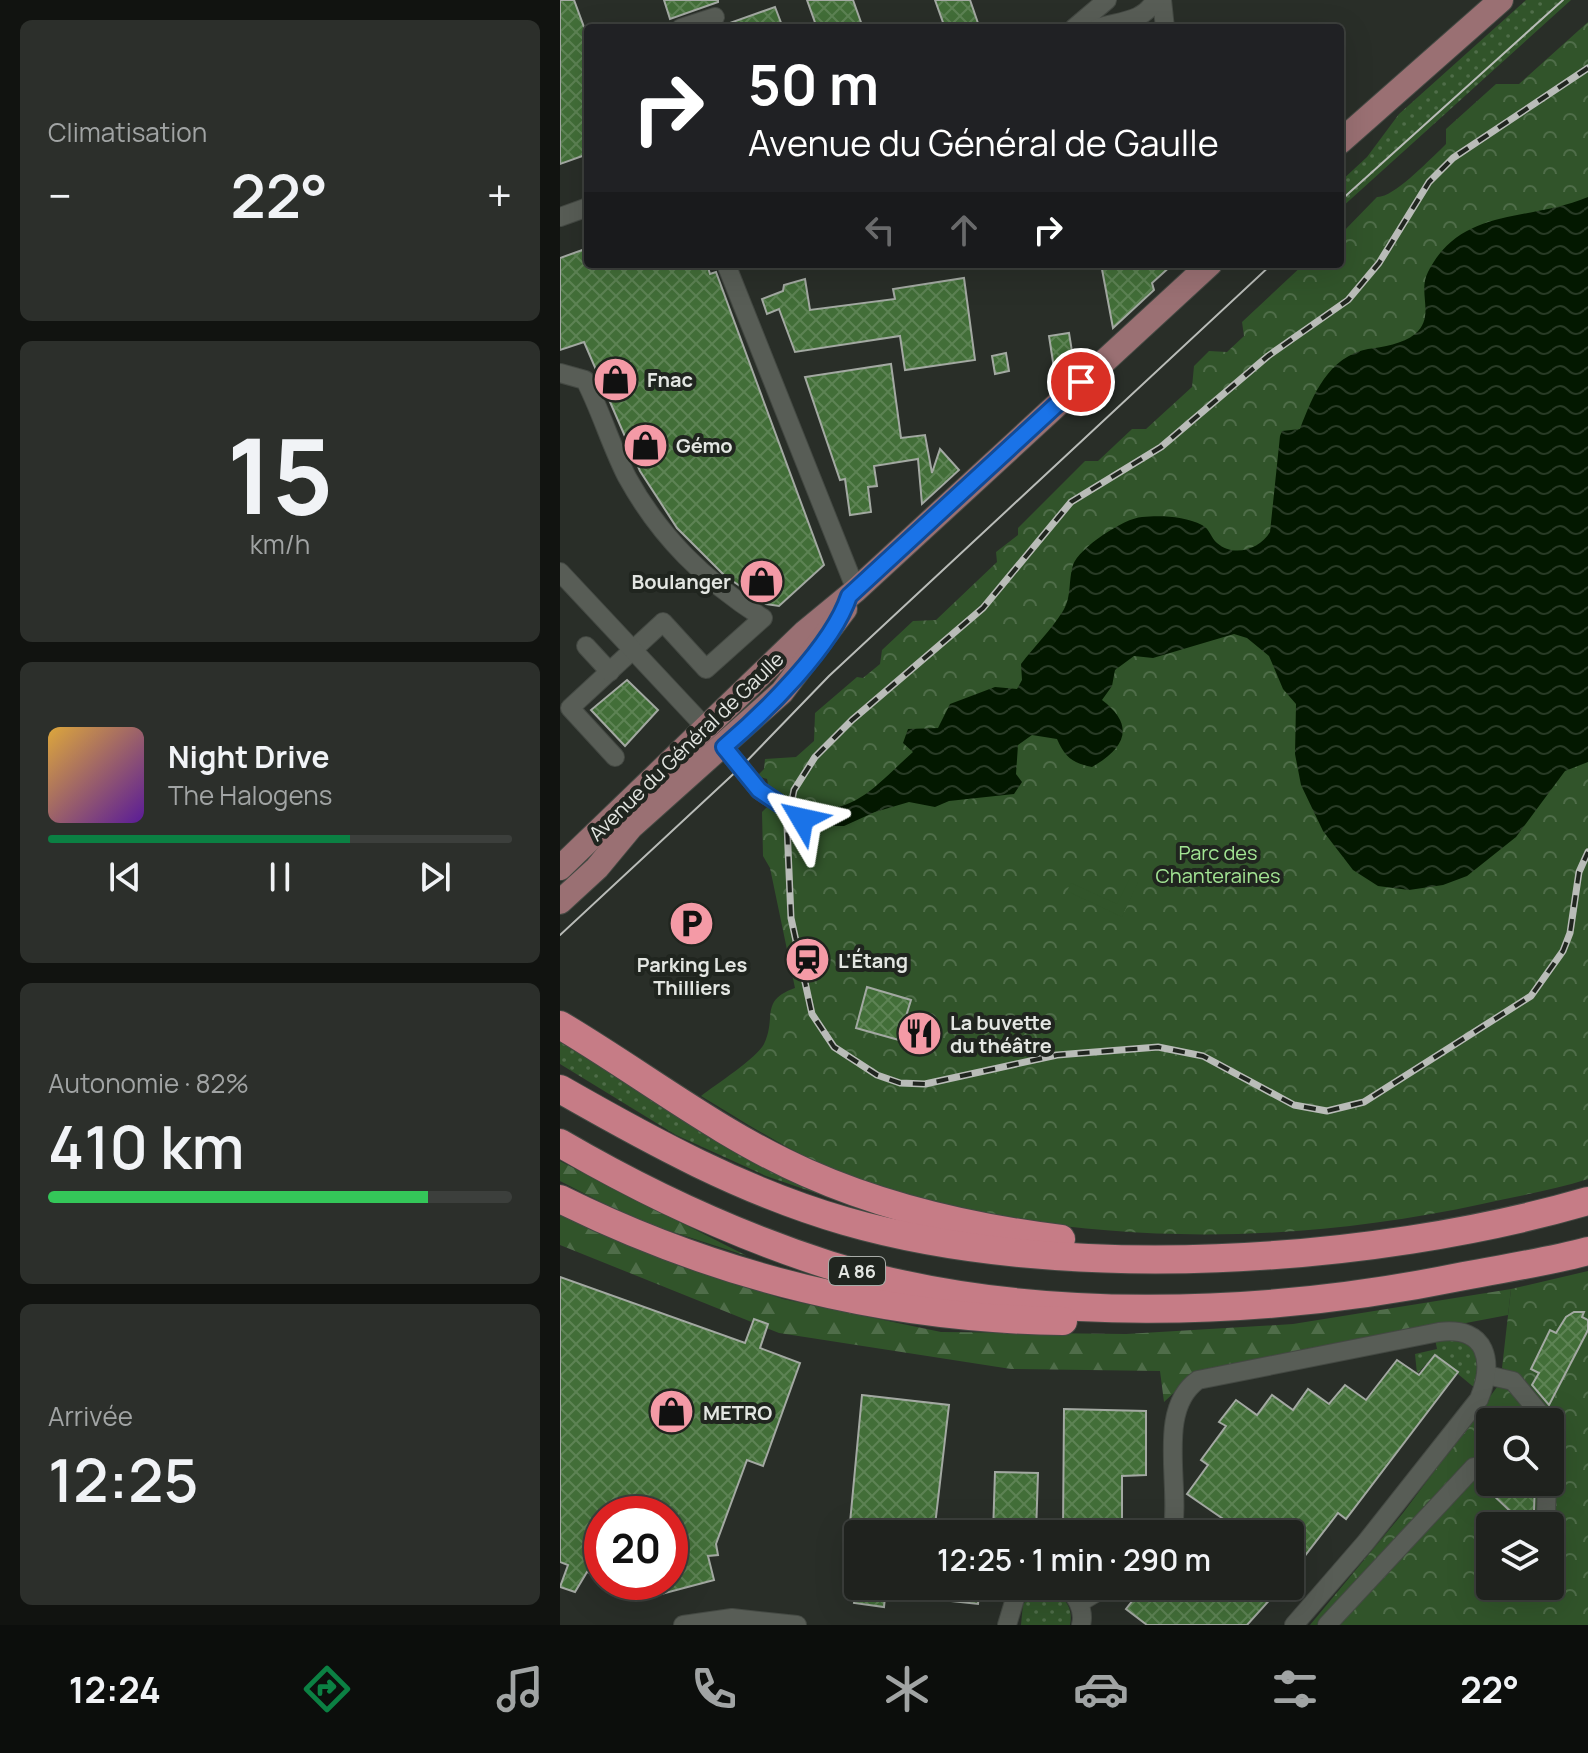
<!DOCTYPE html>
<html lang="fr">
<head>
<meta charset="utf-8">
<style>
	body { margin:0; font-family:Manrope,sans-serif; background:#2c2f2b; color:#f1f3f6; height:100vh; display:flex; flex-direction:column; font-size:30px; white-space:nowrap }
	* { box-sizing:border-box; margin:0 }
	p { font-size:26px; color:#a1a4a4 }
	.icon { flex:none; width:44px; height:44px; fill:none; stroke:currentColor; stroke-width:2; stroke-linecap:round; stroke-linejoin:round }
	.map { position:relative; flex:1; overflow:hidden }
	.sheet { display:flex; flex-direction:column; gap:20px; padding:20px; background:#111310; width:560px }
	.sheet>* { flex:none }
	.top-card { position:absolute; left:24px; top:24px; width:760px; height:244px; border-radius:8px; box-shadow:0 8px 32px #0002,0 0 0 2px #3c3f3c; background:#202124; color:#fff; overflow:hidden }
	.fabs { position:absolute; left:916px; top:1408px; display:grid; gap:16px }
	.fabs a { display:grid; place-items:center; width:88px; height:88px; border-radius:8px; background:#1f221e; box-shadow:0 8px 32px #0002,0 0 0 2px #3c3f3c; font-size:40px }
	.speed { position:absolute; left:24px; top:1496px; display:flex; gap:16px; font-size:40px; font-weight:700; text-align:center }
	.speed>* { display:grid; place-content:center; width:104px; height:104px; border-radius:50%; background:#1f221e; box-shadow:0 8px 32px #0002,0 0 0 2px #3c3f3c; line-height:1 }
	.speed .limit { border:12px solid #d22; background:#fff; color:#111 }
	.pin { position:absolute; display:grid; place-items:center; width:68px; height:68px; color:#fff; margin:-34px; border:4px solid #fff; border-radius:50%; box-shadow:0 2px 8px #0007 }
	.me { position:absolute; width:88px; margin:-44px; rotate:306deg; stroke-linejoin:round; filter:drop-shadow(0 0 6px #0008) }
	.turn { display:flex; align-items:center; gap:28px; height:168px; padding:0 32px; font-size:36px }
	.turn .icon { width:104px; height:104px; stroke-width:2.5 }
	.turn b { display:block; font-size:56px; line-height:68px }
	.lanes { display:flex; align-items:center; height:76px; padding:0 32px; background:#0003; justify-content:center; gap:40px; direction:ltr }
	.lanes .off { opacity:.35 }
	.big { font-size:60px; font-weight:600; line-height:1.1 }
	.sheet .widget { flex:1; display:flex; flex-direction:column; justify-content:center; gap:12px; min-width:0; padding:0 28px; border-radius:12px; background:#2c2f2b }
	.sheet .dial { align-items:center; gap:0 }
	.dial b { font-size:104px; line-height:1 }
	.song { display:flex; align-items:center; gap:24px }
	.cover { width:96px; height:96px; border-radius:12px; background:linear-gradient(135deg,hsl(40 70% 55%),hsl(270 70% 35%)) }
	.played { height:8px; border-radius:4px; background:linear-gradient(90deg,#0b8043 65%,#3c3f3c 65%) }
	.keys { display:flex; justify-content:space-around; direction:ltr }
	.heat { display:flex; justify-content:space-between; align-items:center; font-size:44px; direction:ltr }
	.charge { height:12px; border-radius:6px; background:linear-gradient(90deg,#34c759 82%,#3c3f3c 0) }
	.trip { position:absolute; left:284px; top:1520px; width:460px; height:80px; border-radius:8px; background:#1f221e; box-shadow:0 8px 32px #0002,0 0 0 2px #3c3f3c; font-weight:600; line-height:80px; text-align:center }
	.tab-bar { display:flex; height:128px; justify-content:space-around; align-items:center; background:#0c0e0c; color:#a1a4a4 }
	.tab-bar .icon { width:56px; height:56px }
	.tab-bar .current { color:#0b8043 }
	.tab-bar b { font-size:36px; color:#f1f3f6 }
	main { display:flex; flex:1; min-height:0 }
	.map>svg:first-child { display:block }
	.grass { fill:url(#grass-dots) }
	.forest { fill:url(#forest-firs) }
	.park { fill:url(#park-crowns); fill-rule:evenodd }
	.garden { fill:#31542a }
	.water { fill:url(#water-waves) }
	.building { fill:url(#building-cross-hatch); stroke:#a3a9a2; stroke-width:2 }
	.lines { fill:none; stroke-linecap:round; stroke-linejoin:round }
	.minor-casing { stroke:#444943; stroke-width:20 }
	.major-casing { stroke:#444943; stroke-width:26 }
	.highway-casing { stroke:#444943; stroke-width:30 }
	.minor { stroke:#585d56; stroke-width:18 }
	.major { stroke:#9a7073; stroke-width:24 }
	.highway { stroke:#c67c86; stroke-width:28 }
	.tram { stroke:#b9bcb8; stroke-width:2 }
	.rail-casing { stroke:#b9bcb8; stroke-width:7 }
	.rail { stroke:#20251f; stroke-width:4; stroke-dasharray:12; stroke-linecap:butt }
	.route-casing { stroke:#114b97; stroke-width:20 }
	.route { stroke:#1a73e8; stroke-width:14 }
	.labels { text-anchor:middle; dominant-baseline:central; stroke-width:8; stroke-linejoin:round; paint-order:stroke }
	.shield { fill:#20251f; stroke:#a8aca8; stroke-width:2 }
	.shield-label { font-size:18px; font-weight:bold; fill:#e3e6e2 }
	.poi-label { font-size:20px; font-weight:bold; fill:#e3e6e2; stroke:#20251f; text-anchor:start }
	.street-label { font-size:20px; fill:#e3e6e2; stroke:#20251f }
	.park-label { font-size:20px; fill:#a3e594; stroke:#20251f }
</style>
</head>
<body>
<main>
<section class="sheet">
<div class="widget"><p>Climatisation</p>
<div class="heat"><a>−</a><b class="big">22°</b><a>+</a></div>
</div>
<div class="widget dial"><b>15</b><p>km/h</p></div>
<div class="widget">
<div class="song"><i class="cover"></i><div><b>Night Drive</b><p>The Halogens</p></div></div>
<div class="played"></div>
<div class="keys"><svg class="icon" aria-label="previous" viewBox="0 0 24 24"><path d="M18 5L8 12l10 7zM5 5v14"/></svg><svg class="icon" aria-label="pause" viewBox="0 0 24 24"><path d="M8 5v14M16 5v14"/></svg><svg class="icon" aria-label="next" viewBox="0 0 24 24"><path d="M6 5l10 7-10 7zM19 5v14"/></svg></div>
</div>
<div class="widget"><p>Autonomie · 82%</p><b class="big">410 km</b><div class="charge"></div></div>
<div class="widget"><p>Arrivée</p><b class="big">12:25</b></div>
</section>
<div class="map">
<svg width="1028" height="1625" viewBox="0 0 1028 1625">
	<defs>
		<pattern id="grass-dots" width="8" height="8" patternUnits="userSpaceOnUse" patternTransform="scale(2)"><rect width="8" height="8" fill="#31542a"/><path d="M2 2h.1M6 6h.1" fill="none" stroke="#4f6d49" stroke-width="1.8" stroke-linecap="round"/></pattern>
		<pattern id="forest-firs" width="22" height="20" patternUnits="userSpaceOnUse" patternTransform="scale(2)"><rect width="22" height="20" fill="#31542a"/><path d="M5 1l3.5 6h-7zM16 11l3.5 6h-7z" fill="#4f6d49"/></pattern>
		<pattern id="park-crowns" width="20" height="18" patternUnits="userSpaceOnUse" patternTransform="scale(2)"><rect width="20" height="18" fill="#31542a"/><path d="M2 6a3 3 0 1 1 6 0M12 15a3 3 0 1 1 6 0" fill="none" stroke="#4f6d49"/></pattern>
		<pattern id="water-waves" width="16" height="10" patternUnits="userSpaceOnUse" patternTransform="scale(2)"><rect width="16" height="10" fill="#031800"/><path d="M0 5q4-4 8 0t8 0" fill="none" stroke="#283a25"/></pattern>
		<pattern id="building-cross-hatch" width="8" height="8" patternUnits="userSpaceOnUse" patternTransform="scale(2)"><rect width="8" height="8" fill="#426e38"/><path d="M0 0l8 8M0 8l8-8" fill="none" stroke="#5d8354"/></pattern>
	</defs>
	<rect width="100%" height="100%" fill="#292e28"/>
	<!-- grass -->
	<g class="grass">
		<polygon points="966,0 1011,0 781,208 780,182 807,157 839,114"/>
		<polygon points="0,1040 314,1213 206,1176 116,1135 0,1064"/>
		<path d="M875 1339C917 1340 920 1351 916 1389L875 1355 857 1374 855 1354 877 1349Z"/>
		<path d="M484 1591C503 1593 514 1606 510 1625H461L463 1604 475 1593Z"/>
	</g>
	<!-- forest -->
	<g class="forest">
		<polygon points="0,1161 187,1256 76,1220 0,1181"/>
		<polygon points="0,1215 59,1242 223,1299 381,1332 566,1334 733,1324 951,1289 948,1315 633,1375 604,1402 600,1371 451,1369 219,1333 0,1245"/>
	</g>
	<!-- park -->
	<g class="park">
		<path d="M1028 22V1179C994 1190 957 1196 922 1204 723 1247 513 1247 318 1187 254 1167 197 1130 141 1096 155 1085 197 1058 204 1044 217 1017 199 1001 235 988L210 868 203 856 202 812 212 802 207 779 197 776 204 769 205 759 236 757 254 741 255 713 297 677 303 678 320 664 322 650 353 621 376 620 437 562 436 552 458 535V528L525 461H538L572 429H586L632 387 634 366 649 351 667 352 684 336 682 322 744 264H780V235L817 197C833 198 867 162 880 150L886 144V129L936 84H959Z"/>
		<path d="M1028 1271V1625H750L843 1513 949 1371 942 1368 951 1289ZM930 1422H990V1482H930ZM930 1526H990V1586H930Z"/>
	</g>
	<!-- garden -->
	<polygon class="garden" points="570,878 578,882 562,917 507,891 511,883 557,904"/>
	<!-- water -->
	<path class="water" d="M1028 197V762L1005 771 956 837 907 876 883 885 849 890 818 886 793 870 763 831 741 785 735 754 736 704 723 689 709 656 687 638 674 634 593 658 574 656 555 670 552 686 542 700C576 726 565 748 532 767 512 763 505 757 497 739L472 735 458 745 456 774 462 782 454 794 389 801 375 807 349 802 315 812 284 826H270L250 817 252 808C296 815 322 779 353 752L343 743 348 729 378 728 390 704 435 687 457 689 462 680 461 664C474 647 491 630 503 611 512 596 508 582 513 565 519 548 564 518 582 517 600 515 625 516 642 525 650 529 651 538 657 543 674 558 700 549 710 532L720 436 722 431 740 429C753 395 768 357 808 349 823 347 843 344 855 334 876 316 857 293 868 272 901 206 970 222 1028 197Z"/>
	<!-- building -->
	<g class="building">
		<polygon points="0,0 14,0 28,38 28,154 0,164"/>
		<polygon points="104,0 158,0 158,2 110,19"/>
		<polygon points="247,0 293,0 303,28 257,28"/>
		<polygon points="375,0 410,0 419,26 385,28"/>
		<polygon points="215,7 223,28 161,28 164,25"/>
		<polygon points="28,248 28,264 147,264 150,274 156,272 264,565 219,606 206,604 164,575 117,528 80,471 24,342 0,350 0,258"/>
		<polygon points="541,264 613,264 592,283 594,290 553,328"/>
		<polygon points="404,278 415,360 345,370 340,336 235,352 219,309 207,314 202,299 223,291 224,285 245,279 250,310 335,299 333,289"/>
		<polygon points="509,333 514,364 496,381 489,336"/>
		<polygon points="446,353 449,371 435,374 432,356"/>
		<polygon points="331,364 341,438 365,435 372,473 380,449 399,470 362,504 358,459 314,466 317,486 308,487 311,512 290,515 285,479 280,480 245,377"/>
		<polygon points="67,680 98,710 65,746 31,710"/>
		<polygon points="307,987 351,1000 347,1013 351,1019 377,1028 371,1049 296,1028"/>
		<polygon points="0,1277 185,1343 194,1319 208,1324 200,1348 240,1363 203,1466 187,1460 156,1544 158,1555 148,1556 154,1580 94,1596 59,1584 110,1582 110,1514 42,1514 42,1577 27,1572 15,1592 0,1587 8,1565 0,1562"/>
		<polygon points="1014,1312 1024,1312 1022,1317 1028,1320 1028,1330 989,1405 972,1385 979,1373 971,1369 990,1330 996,1333 1006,1317"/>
		<polygon points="875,1355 898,1372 786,1519 778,1513 730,1575 730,1534 660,1534 669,1523 627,1494 648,1465 641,1460 666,1426 659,1422 676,1400 697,1415 712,1395 733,1410 748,1389 769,1404 785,1385 806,1400 837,1360 859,1375"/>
		<polygon points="302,1395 389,1405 374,1534 298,1534 298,1578 285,1576"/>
		<polygon points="504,1409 586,1411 586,1475 562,1476 562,1534 503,1534"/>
		<polygon points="435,1472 478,1473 476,1534 433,1534"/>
		<polygon points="941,1482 975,1482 974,1511 950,1511 931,1493"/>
		<polygon points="296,1586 326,1586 324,1607 294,1603"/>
		<polygon points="394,1586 420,1586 418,1604 392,1601"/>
		<polygon points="584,1586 722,1586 687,1625 587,1625 566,1609"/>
	</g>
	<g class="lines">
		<defs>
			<g id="minor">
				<polyline points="602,0 605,28"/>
				<polyline points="121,28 155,17"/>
				<polyline points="514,28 547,0"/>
				<path d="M537 28C559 21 584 22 595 0"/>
				<polyline points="0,217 28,207"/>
				<polyline points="166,264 296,590"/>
				<path d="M0 373 25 380C41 411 51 446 67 477 100 537 145 581 203 618L146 669 103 622 10 708 55 757"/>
				<polyline points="0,572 146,728"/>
				<polyline points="26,646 50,672"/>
				<polyline points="164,747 199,790 242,819"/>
				<polyline points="927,1375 953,1381 987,1422"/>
				<polyline points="986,1515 987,1482"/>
				<path d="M612 1534C622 1488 595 1410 638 1380L879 1332C928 1326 934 1362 919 1399L806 1542 734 1625"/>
				<path d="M502 1586C516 1592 525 1611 521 1625"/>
				<polyline points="519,1603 547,1586"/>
				<polyline points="123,1625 172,1618 237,1625"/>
				<polyline points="447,1625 457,1592 468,1586"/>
				<polyline points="767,1625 914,1467"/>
			</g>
			<g id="major">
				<polyline points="780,142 941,0"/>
				<polyline points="0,868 245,632 296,590 650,264"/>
				<polyline points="0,902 37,868 71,827 222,692 285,609"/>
			</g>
			<g id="highway">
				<path d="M0 1025C81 1073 160 1135 247 1173 328 1209 413 1228 501 1239"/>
				<path d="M0 1089C91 1141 184 1192 285 1221 503 1284 811 1264 1028 1201"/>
				<path d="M0 1143C84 1192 176 1235 269 1265 465 1326 705 1317 904 1276 945 1268 988 1262 1028 1251"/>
				<path d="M0 1199C157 1277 328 1319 503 1321"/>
			</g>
		</defs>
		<!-- minor casing -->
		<use href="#minor" class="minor-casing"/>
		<!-- major casing -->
		<use href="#major" class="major-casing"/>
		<!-- highway casing -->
		<use href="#highway" class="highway-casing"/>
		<!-- minor -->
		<use href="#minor" class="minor"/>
		<!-- major -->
		<use href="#major" class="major"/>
		<!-- highway -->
		<use href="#highway" class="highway"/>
		<!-- tram -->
		<g class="tram">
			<polyline points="780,201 1003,0"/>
			<polyline points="0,935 182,766 269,676 712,264"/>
		</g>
		<defs>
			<polyline id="rail" points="1028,68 893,158 869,182 819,263 788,300 708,356 601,447 511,502 423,608 292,720 255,757 234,790 227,825 231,918 252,1014 274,1047 317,1075 340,1083 365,1084 497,1055 598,1047 643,1056 734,1105 767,1111 804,1102 971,996 1003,951 1010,933 1019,872 1028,852"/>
		</defs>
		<!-- rail casing -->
		<use href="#rail" class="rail-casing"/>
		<!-- rail -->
		<use href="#rail" class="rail"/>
	</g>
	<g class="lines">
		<defs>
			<path id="route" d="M242 819 199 790 164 747C205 712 272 647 289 596L521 382"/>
		</defs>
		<!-- route casing -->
		<use href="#route" class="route-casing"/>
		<!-- route -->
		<use href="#route" class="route"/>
	</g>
	<!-- icons -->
	<defs>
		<symbol id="shop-disc" viewBox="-11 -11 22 22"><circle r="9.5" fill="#f49aa6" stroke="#20251f"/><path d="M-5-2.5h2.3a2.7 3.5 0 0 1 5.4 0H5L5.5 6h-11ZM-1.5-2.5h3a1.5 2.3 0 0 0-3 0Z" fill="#111"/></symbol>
		<symbol id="parking-disc" viewBox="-11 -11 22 22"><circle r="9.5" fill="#f49aa6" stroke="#20251f"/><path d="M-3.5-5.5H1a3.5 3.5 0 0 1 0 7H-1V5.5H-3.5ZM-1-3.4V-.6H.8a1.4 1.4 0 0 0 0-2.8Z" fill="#111"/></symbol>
		<symbol id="station-disc" viewBox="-11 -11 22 22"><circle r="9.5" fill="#f49aa6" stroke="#20251f"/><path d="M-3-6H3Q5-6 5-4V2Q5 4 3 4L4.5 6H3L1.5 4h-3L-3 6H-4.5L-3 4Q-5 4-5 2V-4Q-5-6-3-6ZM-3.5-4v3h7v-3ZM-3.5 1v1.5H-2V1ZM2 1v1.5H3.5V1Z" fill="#111"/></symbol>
		<symbol id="restaurant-disc" viewBox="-11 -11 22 22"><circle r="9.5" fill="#f49aa6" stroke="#20251f"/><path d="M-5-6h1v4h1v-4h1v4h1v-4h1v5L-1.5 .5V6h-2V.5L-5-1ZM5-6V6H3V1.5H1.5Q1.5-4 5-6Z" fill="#111"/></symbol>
	</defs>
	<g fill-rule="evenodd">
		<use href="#shop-disc" x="30" y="354" width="51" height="51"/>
		<use href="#shop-disc" x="60" y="420" width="51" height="51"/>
		<use href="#shop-disc" x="176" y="556" width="51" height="51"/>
		<use href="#parking-disc" x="106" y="898" width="51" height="51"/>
		<use href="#station-disc" x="222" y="934" width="51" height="51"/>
		<use href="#restaurant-disc" x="334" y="1008" width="51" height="51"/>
		<use href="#shop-disc" x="86" y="1386" width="51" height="51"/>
	</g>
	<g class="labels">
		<!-- shield labels -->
		<rect class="shield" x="269" y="1257" width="56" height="28" rx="6"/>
		<g class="shield-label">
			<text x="297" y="1271">A 86</text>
		</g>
		<!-- poi labels -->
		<g class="poi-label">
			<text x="87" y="379">Fnac</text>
			<text x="116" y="445">Gémo</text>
			<text x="171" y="581" text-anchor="end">Boulanger</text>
			<text x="278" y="960">L'Étang</text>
			<text x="132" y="964" text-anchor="middle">Parking Les<tspan x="132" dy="23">Thilliers</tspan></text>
			<text x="390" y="1022">La buvette<tspan x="390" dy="23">du théâtre</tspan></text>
			<text x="143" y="1412">METRO</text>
		</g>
		<!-- street labels -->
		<g class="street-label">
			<text transform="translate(126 746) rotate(-44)">Avenue du Général de Gaulle</text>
		</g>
		<!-- park labels -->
		<g class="park-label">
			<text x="658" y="852">Parc des<tspan x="658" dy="23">Chanteraines</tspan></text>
		</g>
	</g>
</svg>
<div class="fabs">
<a><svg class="icon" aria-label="search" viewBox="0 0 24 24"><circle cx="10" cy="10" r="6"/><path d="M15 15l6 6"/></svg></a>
<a><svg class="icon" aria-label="layers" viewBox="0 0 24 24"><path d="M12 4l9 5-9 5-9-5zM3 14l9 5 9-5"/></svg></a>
</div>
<div class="speed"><div class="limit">20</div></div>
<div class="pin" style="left:521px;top:382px;background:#d93025"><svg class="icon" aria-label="arrive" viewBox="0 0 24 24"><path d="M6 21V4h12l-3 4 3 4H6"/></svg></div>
<svg class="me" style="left:242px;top:819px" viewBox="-20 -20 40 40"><path d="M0-17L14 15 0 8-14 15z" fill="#1a73e8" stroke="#fff" stroke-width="4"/></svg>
<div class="trip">12:25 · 1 min · 290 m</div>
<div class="top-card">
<div class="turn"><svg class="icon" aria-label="right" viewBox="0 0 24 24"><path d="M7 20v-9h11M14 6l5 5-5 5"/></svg><div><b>50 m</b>Avenue du Général de Gaulle</div></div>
<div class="lanes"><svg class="icon off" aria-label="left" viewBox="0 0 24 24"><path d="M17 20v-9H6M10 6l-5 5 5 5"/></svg><svg class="icon off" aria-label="ahead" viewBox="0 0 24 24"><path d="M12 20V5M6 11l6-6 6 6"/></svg><svg class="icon" aria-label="right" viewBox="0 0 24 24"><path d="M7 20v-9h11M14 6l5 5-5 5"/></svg></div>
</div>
</div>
</main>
<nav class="tab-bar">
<b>12:24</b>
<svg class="icon current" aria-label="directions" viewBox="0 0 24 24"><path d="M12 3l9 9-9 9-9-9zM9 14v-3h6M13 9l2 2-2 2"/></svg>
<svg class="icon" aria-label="music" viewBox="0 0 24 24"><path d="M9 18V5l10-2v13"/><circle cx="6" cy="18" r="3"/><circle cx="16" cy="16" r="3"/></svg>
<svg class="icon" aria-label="phone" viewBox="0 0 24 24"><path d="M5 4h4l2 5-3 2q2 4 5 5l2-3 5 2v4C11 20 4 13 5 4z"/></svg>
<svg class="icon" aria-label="climate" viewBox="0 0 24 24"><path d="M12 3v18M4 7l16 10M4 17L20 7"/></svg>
<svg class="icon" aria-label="car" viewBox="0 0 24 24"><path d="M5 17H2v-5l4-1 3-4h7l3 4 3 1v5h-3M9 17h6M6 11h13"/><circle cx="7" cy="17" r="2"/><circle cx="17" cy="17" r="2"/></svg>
<svg class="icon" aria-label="filters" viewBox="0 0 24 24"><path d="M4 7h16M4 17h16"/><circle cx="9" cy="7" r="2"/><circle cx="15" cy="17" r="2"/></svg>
<b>22°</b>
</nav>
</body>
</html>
